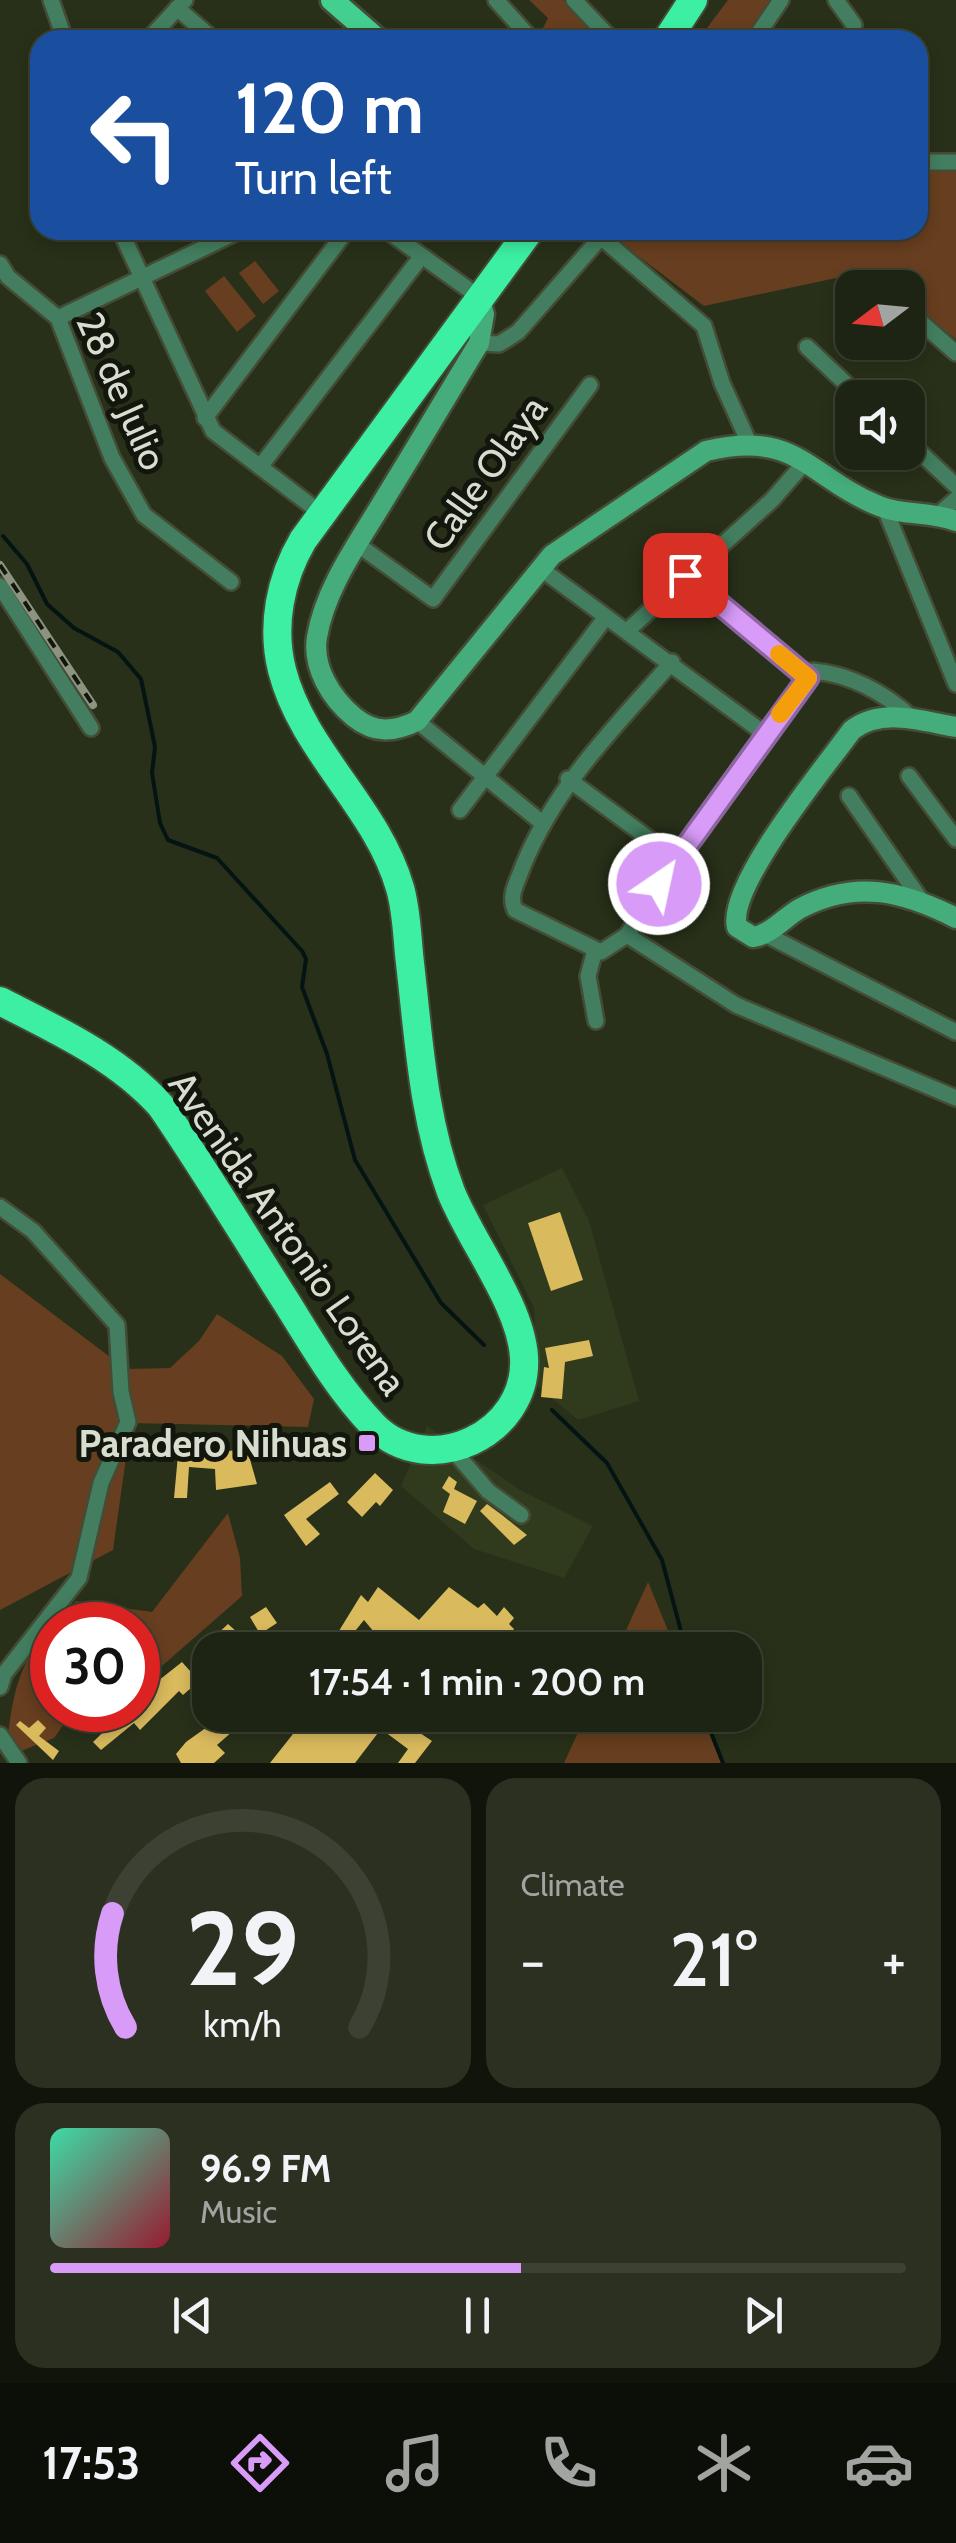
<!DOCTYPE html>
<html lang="en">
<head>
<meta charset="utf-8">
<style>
	body { margin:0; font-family:Cabin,sans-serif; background:#2b3021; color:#f1f3f6; height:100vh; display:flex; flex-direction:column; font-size:38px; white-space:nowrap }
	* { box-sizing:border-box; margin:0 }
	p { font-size:32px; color:#a1a4a0 }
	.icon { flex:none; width:55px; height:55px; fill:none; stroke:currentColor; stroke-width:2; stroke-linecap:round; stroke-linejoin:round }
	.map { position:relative; height:1763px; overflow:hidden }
	.details { display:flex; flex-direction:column; gap:15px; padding:15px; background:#10140a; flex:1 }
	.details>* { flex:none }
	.banner { position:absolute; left:30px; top:30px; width:898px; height:210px; border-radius:30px; box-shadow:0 5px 15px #0003,0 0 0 2px #3c4133; background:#1a4fa0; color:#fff; overflow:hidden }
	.needle { width:65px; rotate:254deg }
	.tools { position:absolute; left:835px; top:270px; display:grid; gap:20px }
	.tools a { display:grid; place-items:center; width:90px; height:90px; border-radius:20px; background:#1e2413; box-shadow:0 5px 15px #0003,0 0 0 2px #3c4133; font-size:50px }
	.speed { position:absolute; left:30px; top:1602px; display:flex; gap:20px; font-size:50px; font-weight:700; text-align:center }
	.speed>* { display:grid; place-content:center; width:130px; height:130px; border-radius:50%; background:#1e2413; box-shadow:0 5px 15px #0003,0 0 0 2px #3c4133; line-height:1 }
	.speed .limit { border:15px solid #d22; background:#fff; color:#111 }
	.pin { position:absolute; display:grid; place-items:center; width:85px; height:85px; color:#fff; margin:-42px; border-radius:20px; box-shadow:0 5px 15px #0006 }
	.me { position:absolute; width:110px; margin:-55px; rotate:34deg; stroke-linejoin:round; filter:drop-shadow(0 0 8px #0008) }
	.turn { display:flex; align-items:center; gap:35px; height:210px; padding:0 40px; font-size:45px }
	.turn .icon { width:130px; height:130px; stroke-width:2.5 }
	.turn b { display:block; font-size:70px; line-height:85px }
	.big { font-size:75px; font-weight:600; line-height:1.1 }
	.details .tile { flex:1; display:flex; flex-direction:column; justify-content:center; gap:15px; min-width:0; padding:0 35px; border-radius:30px; background:#2b3021 }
	.details .dial { align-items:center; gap:0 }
	.dial svg { height:260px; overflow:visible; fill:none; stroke:#3c4133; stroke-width:7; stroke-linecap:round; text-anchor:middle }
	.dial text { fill:#f1f3f6; stroke:none }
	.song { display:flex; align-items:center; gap:30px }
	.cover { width:120px; height:120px; border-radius:15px; background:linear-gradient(135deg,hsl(160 70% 55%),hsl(350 70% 35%)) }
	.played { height:10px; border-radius:5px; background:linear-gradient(90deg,#d89bf8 55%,#3c4133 55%) }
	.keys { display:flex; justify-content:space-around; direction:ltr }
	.heat { display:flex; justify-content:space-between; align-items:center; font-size:55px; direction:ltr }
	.details .tiles { flex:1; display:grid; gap:15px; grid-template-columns:1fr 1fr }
	.tile:last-child { grid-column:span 2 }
	.trip { position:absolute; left:192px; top:1632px; width:570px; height:100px; border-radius:30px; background:#1e2413; box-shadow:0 5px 15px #0003,0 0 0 2px #3c4133; font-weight:600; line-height:100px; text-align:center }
	.tab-bar { display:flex; height:160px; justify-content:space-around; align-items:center; background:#0c0e08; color:#a1a4a0 }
	.tab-bar .icon { width:70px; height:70px }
	.tab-bar .selected { color:#d89bf8 }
	.tab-bar b { font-size:45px; color:#f1f3f6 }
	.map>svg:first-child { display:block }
	.built { fill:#303a1d }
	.green { fill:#673e1f }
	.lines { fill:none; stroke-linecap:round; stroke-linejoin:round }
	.stream { stroke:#041413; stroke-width:4 }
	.building { fill:#d9ba5d }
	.street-casing { stroke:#444c36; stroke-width:20 }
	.secondary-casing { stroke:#444c36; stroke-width:25 }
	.primary-casing { stroke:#444c36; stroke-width:28 }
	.highway-casing { stroke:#444c36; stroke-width:32 }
	.street { stroke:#427e5f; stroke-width:15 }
	.secondary { stroke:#45ac7b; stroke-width:20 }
	.primary { stroke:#43cf90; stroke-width:22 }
	.highway { stroke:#3cefa3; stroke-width:28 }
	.rail-casing { stroke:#8c9381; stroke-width:8 }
	.rail { stroke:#12160c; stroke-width:4; stroke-dasharray:11; stroke-linecap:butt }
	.route-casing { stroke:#8c65a1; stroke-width:25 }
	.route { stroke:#d89bf8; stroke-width:18 }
	.slow { stroke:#f59e0b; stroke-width:18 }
	.poi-dot { fill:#d89bf8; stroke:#12160c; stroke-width:4 }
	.labels { text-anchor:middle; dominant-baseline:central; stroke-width:10; stroke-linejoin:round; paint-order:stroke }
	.street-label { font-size:38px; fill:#d7ddcf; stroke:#12160c }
	.poi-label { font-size:38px; font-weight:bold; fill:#d7ddcf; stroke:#12160c; text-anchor:end }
</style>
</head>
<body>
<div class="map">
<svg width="956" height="1763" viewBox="0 0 956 1763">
	<rect width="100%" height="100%" fill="#283019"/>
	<!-- built -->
	<g class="built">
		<polygon points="562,1168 589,1221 639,1401 578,1420 527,1377 536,1353 534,1308 483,1205"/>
		<polygon points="427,1426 520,1490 593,1526 564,1578 474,1549 401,1486"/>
	</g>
	<!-- green -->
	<g class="green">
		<polygon points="529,0 563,0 603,40 537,40 548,18"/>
		<polygon points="728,0 771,0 744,40 698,40"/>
		<path d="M918 170 956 171V339L908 303V288C887 287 875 278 855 274L704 306 604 230H918Z"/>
		<polygon points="255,261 279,291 263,304 239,273"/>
		<polygon points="224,276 256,316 237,332 205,291"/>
		<polygon points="0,1274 126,1369 170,1368 199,1341 217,1314 282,1356 314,1399 308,1427 131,1423 113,1550 0,1610"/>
		<polygon points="228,1513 240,1558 242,1596 147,1679 138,1680 138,1625 53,1625 76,1601 152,1612"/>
		<polygon points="648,1582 676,1650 617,1650"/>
		<path d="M52 1625V1710H74L54 1738 21 1751 8 1736C13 1691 21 1659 52 1625Z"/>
		<polygon points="586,1715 703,1715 724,1763 564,1763"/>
	</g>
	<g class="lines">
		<!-- stream -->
		<g class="stream">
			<polyline points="3,536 27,564 47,604 74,628 118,652 141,679 155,747 152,773 160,823 168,840 217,858 302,951 306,959 302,987 327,1054 355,1160 441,1303 484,1345"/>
			<polyline points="552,1410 607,1463 662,1560 686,1650"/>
			<polyline points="704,1715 723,1763"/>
		</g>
	</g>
	<!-- building -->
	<g class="building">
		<polygon points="560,1212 583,1280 551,1291 528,1223"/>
		<polygon points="589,1340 593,1356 565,1362 562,1399 541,1397 544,1367 549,1368 545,1348"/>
		<polygon points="247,1449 257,1484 216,1490 215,1469 189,1467 187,1498 174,1498 178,1455 218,1456 218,1452"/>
		<polygon points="375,1473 393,1490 380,1506 376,1502 362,1517 347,1502"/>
		<polygon points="449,1476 457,1482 454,1489 477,1501 465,1524 443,1512 450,1494 442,1488"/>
		<polygon points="330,1482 339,1494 306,1519 320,1534 306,1546 284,1515"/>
		<polygon points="487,1504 502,1515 527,1535 514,1545 480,1511"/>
		<polygon points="378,1587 419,1620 449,1587 478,1608 484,1603 497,1616 504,1607 514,1618 509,1624 514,1629 501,1645 483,1631 465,1650 450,1650 430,1636 427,1641 422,1638 412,1650 367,1650 379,1638 364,1620 343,1646 347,1650 314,1650 328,1633 334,1639 361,1595 368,1602"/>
		<polygon points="266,1607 277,1623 260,1634 250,1617"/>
		<polygon points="228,1624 237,1632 224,1646 210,1650 210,1664 197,1653"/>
		<polygon points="182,1662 199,1681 183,1695 179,1691 140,1730 134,1723 101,1750 93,1742 126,1710 138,1710 138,1699 144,1692"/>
		<polygon points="308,1715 423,1715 408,1725 432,1741 415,1763 398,1763 408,1749 381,1729 355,1763 270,1763"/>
		<polygon points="221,1717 233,1731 217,1745 225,1753 214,1763 181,1763 176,1754 186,1742"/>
		<polygon points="38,1720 46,1728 39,1736 59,1751 53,1760 16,1725 20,1721 29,1728"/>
	</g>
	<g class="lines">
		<defs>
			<g id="street">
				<polyline points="51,0 65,40"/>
				<polyline points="496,0 532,40"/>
				<polyline points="574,0 612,40"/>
				<polyline points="836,0 854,25"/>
				<polyline points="177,8 214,40"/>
				<polyline points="148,40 185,0"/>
				<polyline points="754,40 781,0"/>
				<polyline points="918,162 956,162"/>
				<polyline points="120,230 213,431 322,514"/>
				<polyline points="386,230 479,297"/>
				<polyline points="0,264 8,277 58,318 112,458 144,515 231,582"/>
				<polyline points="869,278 880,288"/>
				<polyline points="908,311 956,353"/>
				<polyline points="58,318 241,230"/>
				<polyline points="479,343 499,344 518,332 601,237 704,326 722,383 750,445"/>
				<polyline points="807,347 861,398"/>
				<polyline points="205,418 347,230"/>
				<polyline points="908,441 956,486"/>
				<polyline points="260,467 421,257"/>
				<polyline points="885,509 956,684"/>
				<polyline points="939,514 956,499"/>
				<polyline points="357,544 433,599 590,385"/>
				<polyline points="540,568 765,734"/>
				<polyline points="685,575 808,678"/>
				<polyline points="0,586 91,728"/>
				<polyline points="627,631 772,500 806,461"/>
				<path d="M672 662C615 727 556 785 523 866 518 881 508 895 515 910L601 952 627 935 675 858 813 671C850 674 885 693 912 718"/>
				<polyline points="417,721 541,822"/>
				<polyline points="909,776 956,839"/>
				<polyline points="568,779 675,858"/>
				<polyline points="849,796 921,900"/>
				<polyline points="460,810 606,617"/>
				<polyline points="765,934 956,1032"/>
				<polyline points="627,935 736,1005 956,1098"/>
				<polyline points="595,950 588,976 596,1021"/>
				<polyline points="0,1207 33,1231 117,1325 121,1392 128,1422 101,1483 79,1578 4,1674 0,1687"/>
				<polyline points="452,1449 488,1491 521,1515"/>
				<polyline points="0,1735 19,1763"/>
			</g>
			<g id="secondary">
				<path d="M479 297 484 314 479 343C447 396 416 448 384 500 359 542 325 588 317 637 312 667 331 698 354 717 375 734 394 732 417 721L552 555 706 451C797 429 808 477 879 506 903 516 931 511 956 521"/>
				<path d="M956 727C921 721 882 707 852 730 825 767 726 887 737 927L753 937C770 935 784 918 799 909 855 879 903 891 956 918"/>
			</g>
			<polyline id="primary" points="332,0 378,40"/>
			<g id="highway">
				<polyline points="667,40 693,0"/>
				<path d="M0 1001C57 1030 118 1058 161 1106 205 1170 245 1237 287 1303 313 1345 339 1390 374 1426 429 1481 529 1434 524 1357 521 1305 471 1242 451 1192 423 1118 419 1041 410 963 407 938 407 912 400 888 377 807 303 752 282 670 271 626 280 579 303 540L530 230"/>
			</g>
		</defs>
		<!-- street casing -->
		<use href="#street" class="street-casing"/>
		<!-- secondary casing -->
		<use href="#secondary" class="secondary-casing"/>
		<!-- primary casing -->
		<use href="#primary" class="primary-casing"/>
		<!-- highway casing -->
		<use href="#highway" class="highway-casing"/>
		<!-- street -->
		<use href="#street" class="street"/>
		<!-- secondary -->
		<use href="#secondary" class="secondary"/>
		<!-- primary -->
		<use href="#primary" class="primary"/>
		<!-- highway -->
		<use href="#highway" class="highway"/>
		<defs>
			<polyline id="rail" points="0,565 93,705"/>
		</defs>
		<!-- rail casing -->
		<use href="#rail" class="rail-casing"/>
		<!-- rail -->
		<use href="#rail" class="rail"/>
	</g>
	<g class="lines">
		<defs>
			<polyline id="route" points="659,884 808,678 685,575"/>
		</defs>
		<!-- route casing -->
		<use href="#route" class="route-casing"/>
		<!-- route -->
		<use href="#route" class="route"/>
		<!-- slow -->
		<polyline class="slow" points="779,654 808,678 780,714"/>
	</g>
	<!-- markers -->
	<rect class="poi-dot" x="357" y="1433" width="20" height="20" rx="5"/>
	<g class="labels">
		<!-- street labels -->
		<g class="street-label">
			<text transform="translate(122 391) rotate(66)">28 de Julio</text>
			<text transform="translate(485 473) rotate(-54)">Calle Olaya</text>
			<text transform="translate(288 1233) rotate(55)">Avenida Antonio Lorena</text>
		</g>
		<!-- poi labels -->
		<g class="poi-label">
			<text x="347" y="1443">Paradero Nihuas</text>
		</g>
	</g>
</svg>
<div class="tools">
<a><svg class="needle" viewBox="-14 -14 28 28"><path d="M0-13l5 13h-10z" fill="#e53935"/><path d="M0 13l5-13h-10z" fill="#a1a4a0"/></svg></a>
<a><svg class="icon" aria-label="sound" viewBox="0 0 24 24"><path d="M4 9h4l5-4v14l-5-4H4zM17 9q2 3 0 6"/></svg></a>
</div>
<div class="speed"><div class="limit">30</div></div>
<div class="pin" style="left:685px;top:575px;background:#d93025"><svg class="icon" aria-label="arrive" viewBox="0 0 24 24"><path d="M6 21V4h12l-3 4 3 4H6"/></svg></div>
<svg class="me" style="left:659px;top:884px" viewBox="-20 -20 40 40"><circle r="17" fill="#d89bf8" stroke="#fff" stroke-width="3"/><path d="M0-11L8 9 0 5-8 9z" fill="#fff"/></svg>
<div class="trip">17:54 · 1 min · 200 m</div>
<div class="banner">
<div class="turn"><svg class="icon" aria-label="left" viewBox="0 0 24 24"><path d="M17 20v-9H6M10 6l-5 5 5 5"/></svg><div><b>120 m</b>Turn left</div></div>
</div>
</div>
<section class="details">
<div class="tiles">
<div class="tile dial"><svg viewBox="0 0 100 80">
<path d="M14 69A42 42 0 1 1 86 69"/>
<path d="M14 69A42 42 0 0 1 10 34" stroke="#d89bf8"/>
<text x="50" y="56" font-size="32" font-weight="700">29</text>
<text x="50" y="72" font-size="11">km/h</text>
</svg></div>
<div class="tile"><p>Climate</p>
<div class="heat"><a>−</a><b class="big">21°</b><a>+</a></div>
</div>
<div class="tile">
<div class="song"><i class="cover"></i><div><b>96.9 FM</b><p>Music</p></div></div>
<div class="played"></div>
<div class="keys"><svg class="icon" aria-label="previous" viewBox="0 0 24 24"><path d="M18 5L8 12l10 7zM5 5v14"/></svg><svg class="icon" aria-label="pause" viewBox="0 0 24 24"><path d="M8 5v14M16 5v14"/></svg><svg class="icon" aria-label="next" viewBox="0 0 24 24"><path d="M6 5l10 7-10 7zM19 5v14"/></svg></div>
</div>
</div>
</section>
<nav class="tab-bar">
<b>17:53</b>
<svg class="icon selected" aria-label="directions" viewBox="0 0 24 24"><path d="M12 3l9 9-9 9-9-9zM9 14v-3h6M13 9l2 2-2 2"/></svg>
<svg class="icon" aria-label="music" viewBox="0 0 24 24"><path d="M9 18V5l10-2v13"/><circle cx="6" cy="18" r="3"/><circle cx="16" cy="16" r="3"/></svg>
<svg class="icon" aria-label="phone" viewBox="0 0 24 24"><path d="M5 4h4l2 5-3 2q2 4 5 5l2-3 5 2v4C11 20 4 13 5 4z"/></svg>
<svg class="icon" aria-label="climate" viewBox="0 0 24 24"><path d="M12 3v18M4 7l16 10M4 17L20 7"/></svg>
<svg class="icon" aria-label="car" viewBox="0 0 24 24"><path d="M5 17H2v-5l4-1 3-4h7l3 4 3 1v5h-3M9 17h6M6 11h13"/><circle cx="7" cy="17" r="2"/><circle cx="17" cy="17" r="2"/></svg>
</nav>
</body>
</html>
